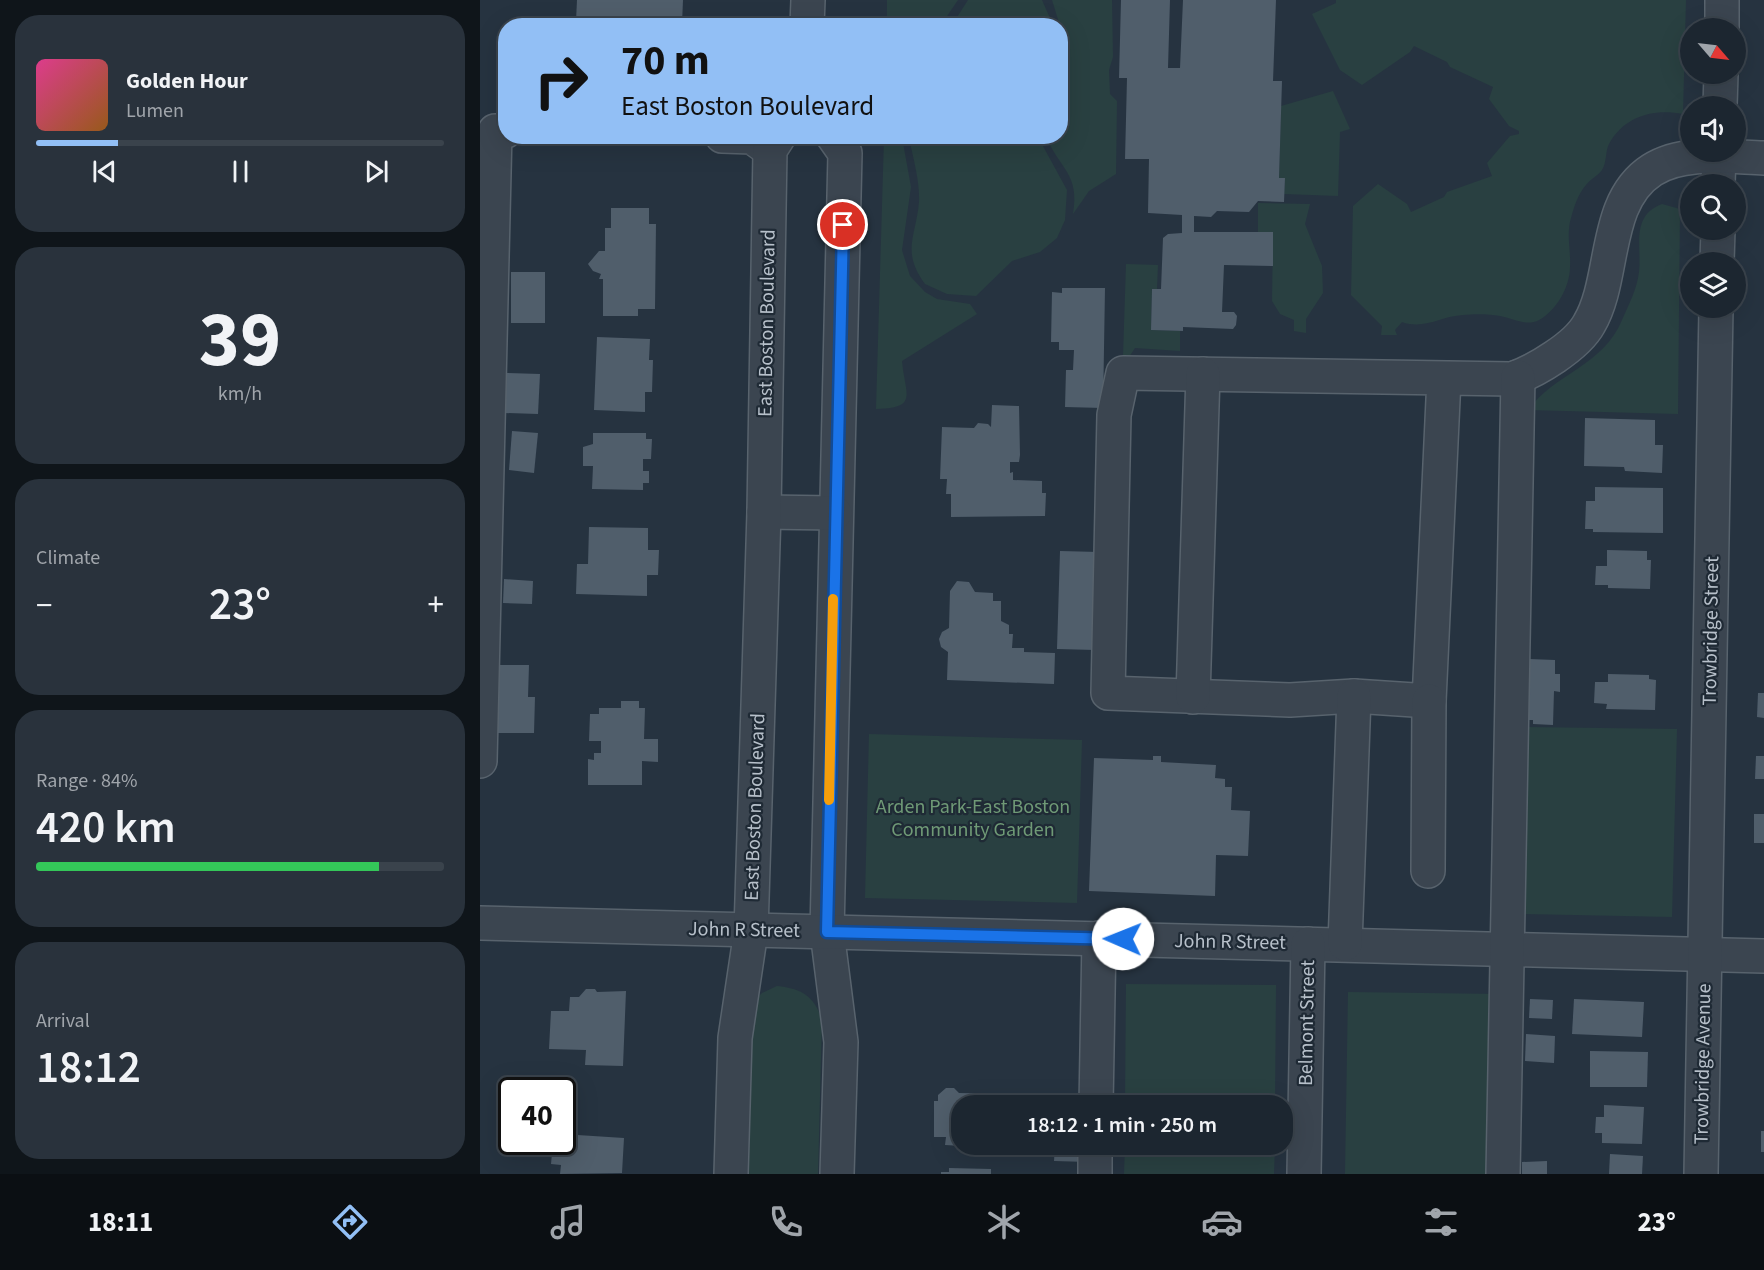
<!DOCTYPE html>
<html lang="en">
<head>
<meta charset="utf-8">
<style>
	body { margin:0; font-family:"Source Sans 3",sans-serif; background:#29323c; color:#f1f3f6; height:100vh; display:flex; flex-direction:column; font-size:22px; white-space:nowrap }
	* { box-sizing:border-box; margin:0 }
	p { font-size:20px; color:#a0a5ab }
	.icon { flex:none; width:33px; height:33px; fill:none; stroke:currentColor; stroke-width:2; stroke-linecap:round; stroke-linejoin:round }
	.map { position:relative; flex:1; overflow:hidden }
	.panel { display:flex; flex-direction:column; gap:15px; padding:15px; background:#0f151a; width:480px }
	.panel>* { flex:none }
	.top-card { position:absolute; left:18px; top:18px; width:570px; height:126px; border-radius:24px; box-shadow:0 6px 24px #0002,0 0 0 2px #3a434c; background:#92bff5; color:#111; overflow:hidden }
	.needle { width:39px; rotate:118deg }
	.controls { position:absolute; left:1200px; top:18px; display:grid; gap:12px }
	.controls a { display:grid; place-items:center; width:66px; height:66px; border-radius:50%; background:#1c2630; box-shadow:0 6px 24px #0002,0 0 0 2px #3a434c; font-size:30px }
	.speed { position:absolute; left:18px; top:1077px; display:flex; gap:12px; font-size:30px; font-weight:700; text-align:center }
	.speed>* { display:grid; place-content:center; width:78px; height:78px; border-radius:50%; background:#1c2630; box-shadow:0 6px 24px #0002,0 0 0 2px #3a434c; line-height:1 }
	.speed .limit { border:3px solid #111; border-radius:9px; background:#fff; color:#111 }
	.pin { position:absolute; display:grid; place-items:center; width:51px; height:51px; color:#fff; margin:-26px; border:3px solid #fff; border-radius:50%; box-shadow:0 2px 6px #0007 }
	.me { position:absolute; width:66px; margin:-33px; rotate:271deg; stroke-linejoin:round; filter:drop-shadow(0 0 4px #0008) }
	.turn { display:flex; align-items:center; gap:21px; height:126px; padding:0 24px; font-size:27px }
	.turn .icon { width:78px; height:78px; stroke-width:2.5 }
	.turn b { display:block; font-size:42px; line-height:51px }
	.big { font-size:45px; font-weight:600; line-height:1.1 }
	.panel .widget { flex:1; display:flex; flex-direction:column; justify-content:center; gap:9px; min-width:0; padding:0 21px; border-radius:24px; background:#29323c }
	.panel .dial { align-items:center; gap:0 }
	.dial b { font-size:78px; line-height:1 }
	.song { display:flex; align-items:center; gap:18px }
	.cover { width:72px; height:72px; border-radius:9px; background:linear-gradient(135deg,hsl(330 70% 55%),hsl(30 70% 35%)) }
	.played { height:6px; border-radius:3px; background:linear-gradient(90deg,#92bff5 20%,#3a434c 20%) }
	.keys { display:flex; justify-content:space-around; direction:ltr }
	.heat { display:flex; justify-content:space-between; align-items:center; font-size:33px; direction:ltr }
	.charge { height:9px; border-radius:4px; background:linear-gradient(90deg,#34c759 84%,#3a434c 0) }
	.trip { position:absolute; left:471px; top:1095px; width:342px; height:60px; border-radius:24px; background:#1c2630; box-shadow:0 6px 24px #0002,0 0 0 2px #3a434c; font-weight:600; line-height:60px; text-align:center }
	.menu { display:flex; height:96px; justify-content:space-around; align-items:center; background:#0b0f13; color:#a0a5ab }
	.menu .icon { width:42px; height:42px }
	.menu .selected { color:#92bff5 }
	.menu b { font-size:27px; color:#f1f3f6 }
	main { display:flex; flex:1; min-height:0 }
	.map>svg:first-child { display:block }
	.green { fill:#294041 }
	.building { fill:#505e6b }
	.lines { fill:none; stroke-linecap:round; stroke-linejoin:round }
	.minor-casing { stroke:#58636d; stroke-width:36 }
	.minor { stroke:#3b4550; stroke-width:33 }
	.route-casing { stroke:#114b97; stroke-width:15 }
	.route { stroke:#1a73e8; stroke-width:10 }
	.slow { stroke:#f59e0b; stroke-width:10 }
	.labels { text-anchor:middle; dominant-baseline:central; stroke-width:4.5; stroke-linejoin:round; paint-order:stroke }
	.street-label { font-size:20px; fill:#b7c0ca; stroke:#1f2a35 }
	.park-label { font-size:20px; fill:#6f9a76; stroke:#1f2a35 }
</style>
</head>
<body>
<main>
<section class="panel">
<div class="widget">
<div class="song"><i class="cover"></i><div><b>Golden Hour</b><p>Lumen</p></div></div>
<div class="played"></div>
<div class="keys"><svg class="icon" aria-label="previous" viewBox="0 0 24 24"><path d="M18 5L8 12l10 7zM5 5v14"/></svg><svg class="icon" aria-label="pause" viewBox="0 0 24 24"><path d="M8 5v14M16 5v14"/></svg><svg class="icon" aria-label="next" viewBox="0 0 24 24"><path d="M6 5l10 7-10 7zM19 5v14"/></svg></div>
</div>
<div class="widget dial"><b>39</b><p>km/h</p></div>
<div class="widget"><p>Climate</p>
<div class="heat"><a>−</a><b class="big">23°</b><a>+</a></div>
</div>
<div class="widget"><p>Range · 84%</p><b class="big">420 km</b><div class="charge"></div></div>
<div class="widget"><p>Arrival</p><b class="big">18:12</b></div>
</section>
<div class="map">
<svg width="1284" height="1174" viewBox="0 0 1284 1174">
	<rect width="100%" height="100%" fill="#263340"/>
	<!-- green -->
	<g class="green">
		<polygon points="407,0 478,0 461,25 407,26"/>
		<polygon points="488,0 562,0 573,25 472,25"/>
		<path d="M572 0H632L633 57 629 70 630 94 637 101 636 174 609 191 593 214C600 174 580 169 566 137L580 136V26Z"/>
		<path d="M856 0H1206L1203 114C1174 108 1144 116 1129 144 1125 152 1127 162 1122 170 1118 176 1110 179 1106 185 1098 194 1094 207 1091 218 1086 235 1091 250 1090 267 1090 287 1076 311 1059 320 1046 327 1033 318 1020 316 1010 314 994 314 983 315 961 316 945 330 922 322L915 330 917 335H901L902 326 871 295 873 206 898 184 927 204 931 212 964 197 967 192 1012 176 1007 163 1030 136 1039 134V131L1029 126 1009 99 1013 87 970 67 967 62 934 46 930 52 882 85 860 70 832 14 856 3Z"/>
		<polygon points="853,91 870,129 860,132 858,196 804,194 805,178 799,178 801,106"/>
		<path d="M404 137H422L431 187 422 250 430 276 445 292 457 299 490 304 497 314 422 361C425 395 439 408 396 409Z"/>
		<path d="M429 137H558L587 190 585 220 577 238 560 252 532 261 496 296 467 294 445 284C421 251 436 237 439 202 440 180 433 159 429 137Z"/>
		<polygon points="778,203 830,204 825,224 842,266 843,293 826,319 826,333 814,331 814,320 800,314 792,301 793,233 778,232"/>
		<path d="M1182 204 1200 209 1198 414 1048 410C1075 373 1123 366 1142 320 1149 304 1157 289 1159 272 1162 247 1150 216 1182 204Z"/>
		<polygon points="646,264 678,265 677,289 672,289 671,330 700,331 700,351 655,348 649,357 643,356"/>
		<polygon points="1046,727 1197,729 1192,917 1042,914"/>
		<polygon points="389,734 602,740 597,903 385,898"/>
		<polygon points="646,984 796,985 795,1105 645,1105"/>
		<path d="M297 986C323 989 333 996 342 1019L338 1174H262L271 1004 282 993Z"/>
		<polygon points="868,992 1020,994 1017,1174 865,1174"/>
		<polygon points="645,1145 795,1145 794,1174 644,1174"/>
	</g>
	<!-- building -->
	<g class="building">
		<polygon points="97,0 203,0 202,24 96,21"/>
		<polygon points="641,0 690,0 688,68 700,68 703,0 796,0 793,81 802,81 799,178 805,178 804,202 778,201 769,212 737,211 731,217 714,216 714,232 793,232 793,266 744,265 742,312 754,312 757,316 756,325 753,329 703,327 703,331 671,330 672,289 681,289 683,238 688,234 702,233 702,215 668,213 669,159 645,159 647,78 639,78"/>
		<polygon points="131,208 169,208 169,224 176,224 175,309 158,309 158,316 123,316 123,279 119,279 121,274 113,271 108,264 119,251 125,251 125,228 131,228"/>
		<rect x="31" y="272" width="34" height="51"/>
		<polygon points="582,288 625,288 623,408 585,407 586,370 593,370 594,350 579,350 579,342 571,342 572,292 582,293"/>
		<polygon points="117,337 170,339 169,360 173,360 172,392 165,392 165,412 114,410"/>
		<polygon points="26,373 60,374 58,414 24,413"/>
		<polygon points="512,405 539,406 540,455 539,462 530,462 530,473 533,472 533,480 562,481 562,493 566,493 565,516 471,517 471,494 466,494 467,479 460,479 462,427 494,428 498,423 508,424 511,427"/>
		<polygon points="1105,418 1175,420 1175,445 1183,445 1182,473 1145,471 1144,467 1104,466"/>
		<polygon points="32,431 58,433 54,473 29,470"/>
		<polygon points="113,433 166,433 166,439 172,439 171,459 163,459 163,471 169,471 169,483 163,483 163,490 112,489 113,466 103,466 103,447 113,444"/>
		<polygon points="1115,487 1183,488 1183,533 1113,532 1113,529 1105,529 1106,501 1115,501"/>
		<polygon points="109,527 168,528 168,550 179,550 178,575 167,575 167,596 96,594 97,564 108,564"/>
		<polygon points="1127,550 1167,551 1167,560 1171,560 1170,589 1128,588 1128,585 1115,585 1116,566 1127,566"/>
		<polygon points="580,551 619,552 615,650 577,649"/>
		<polygon points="24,579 53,581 52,604 23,603"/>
		<polygon points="477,581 489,582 495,592 513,593 513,601 521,601 521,621 529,625 529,634 533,634 532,648 544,648 544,652 575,653 574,684 467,680 468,652 461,647 459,639 462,632 469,628 470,591"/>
		<polygon points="1049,659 1075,660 1075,674 1080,674 1080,692 1074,691 1073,725 1053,724 1053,720 1047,720"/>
		<polygon points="17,665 49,665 48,697 55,697 54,733 15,733"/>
		<polygon points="1128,674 1169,675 1169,679 1176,680 1175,710 1126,709 1127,704 1114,703 1115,682 1128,682"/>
		<polygon points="1278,693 1284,693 1284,718 1277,717"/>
		<polygon points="141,701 159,701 159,708 165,708 164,739 178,739 178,762 162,761 162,785 108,785 108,759 114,760 114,753 121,753 121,741 109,741 110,714 119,714 119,708 141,708"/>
		<polygon points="673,756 681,756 681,762 736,765 735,778 745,779 745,787 752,787 751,810 770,811 768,856 736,855 735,896 609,891 614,758 673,760"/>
		<polygon points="1276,756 1284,756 1284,779 1275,779"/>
		<rect x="1274" y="814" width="10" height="29"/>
		<polygon points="106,989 115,989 117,992 146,991 143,1066 105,1065 106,1050 69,1049 71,1011 89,1011 90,997 99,997"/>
		<polygon points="1050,999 1073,1000 1072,1019 1049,1018"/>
		<polygon points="1094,999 1164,1002 1162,1037 1092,1034"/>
		<polygon points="1046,1034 1075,1036 1074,1063 1045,1061"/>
		<polygon points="1110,1051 1168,1052 1167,1087 1110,1087"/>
		<polygon points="466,1088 474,1088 479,1093 529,1094 529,1106 482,1106 482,1146 465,1145 466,1137 454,1137 454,1101 458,1101 458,1095"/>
		<polygon points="1124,1105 1164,1107 1162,1144 1122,1143 1122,1133 1115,1133 1116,1117 1124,1117"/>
		<rect x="1281" y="1131" width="3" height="21"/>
		<polygon points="82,1134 144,1138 142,1173 80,1174 81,1165 71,1164 73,1142 82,1142"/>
		<polygon points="575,1144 609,1144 608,1162 574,1161"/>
		<polygon points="1130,1154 1163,1156 1162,1174 1129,1174"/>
		<polygon points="1067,1161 1067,1174 1042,1174 1042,1162"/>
		<polygon points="469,1168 511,1169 511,1174 461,1174 461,1172 469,1172"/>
	</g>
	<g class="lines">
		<defs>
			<g id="minor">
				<polyline points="327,26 328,0"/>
				<polyline points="1242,28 1242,0"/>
				<polyline points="1240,106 1241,74"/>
				<polyline points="242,136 272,137 290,150"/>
				<polyline points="353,136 365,153 347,932 361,1042 357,1174"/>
				<polyline points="1238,184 1239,152"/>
				<polyline points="1237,262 1238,230"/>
				<path d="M964 378 949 701 874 696 810 700 628 693 634 415 643 373 1032 379C1056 371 1097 346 1109 324 1136 279 1122 202 1172 170 1203 150 1249 157 1284 158"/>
				<polyline points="284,512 355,513"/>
				<polyline points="713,697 723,374"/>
				<polyline points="0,761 15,131 26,131"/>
				<polyline points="948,871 949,701"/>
				<polyline points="0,923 1284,956"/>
				<polyline points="865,944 874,696"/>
				<polyline points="616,1106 619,938"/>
				<polyline points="251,1174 255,1038 271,931 284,512 290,150 299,136"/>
				<polyline points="615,1174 615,1144"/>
				<polyline points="824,1174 828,944"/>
				<polyline points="1023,1174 1038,377"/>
				<polyline points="1221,1174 1236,308"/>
			</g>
		</defs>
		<!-- minor casing -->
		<use href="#minor" class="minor-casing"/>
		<!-- minor -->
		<use href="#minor" class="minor"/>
	</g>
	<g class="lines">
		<defs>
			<polyline id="route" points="363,225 347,932 643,939"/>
		</defs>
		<!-- route casing -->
		<use href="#route" class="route-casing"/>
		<!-- route -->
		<use href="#route" class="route"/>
		<!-- slow -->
		<polyline class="slow" points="349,800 353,599"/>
	</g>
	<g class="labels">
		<!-- street labels -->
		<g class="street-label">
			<text transform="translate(287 323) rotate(-89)">East Boston Boulevard</text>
			<text transform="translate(1231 631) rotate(-89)">Trowbridge Street</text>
			<text transform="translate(275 807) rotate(-88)">East Boston Boulevard</text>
			<text transform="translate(264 930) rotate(1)">John R Street</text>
			<text transform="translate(750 942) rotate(1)">John R Street</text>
			<text transform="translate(827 1023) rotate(-89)">Belmont Street</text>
			<text transform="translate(1223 1064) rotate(-89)">Trowbridge Avenue</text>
		</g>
		<!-- park labels -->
		<g class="park-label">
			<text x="493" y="807">Arden Park-East Boston<tspan x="493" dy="23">Community Garden</tspan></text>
		</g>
	</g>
</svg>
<div class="controls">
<a><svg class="needle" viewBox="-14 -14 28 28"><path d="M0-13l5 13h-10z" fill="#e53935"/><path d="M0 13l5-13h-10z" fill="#a0a5ab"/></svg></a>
<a><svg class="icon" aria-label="sound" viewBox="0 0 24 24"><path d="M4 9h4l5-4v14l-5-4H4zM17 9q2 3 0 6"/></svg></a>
<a><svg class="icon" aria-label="search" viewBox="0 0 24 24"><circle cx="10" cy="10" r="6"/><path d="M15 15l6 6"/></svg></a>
<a><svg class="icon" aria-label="layers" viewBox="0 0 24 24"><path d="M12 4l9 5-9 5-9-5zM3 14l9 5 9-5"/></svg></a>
</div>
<div class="speed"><div class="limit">40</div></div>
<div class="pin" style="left:363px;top:225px;background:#d93025"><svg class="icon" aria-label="arrive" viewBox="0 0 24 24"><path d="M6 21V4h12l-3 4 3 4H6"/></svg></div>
<svg class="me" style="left:643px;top:939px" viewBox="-20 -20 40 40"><circle r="19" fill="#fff"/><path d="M0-13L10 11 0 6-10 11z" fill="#1a73e8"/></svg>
<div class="trip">18:12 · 1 min · 250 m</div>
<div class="top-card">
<div class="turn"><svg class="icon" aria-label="right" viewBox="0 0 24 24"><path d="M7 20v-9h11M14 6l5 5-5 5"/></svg><div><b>70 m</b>East Boston Boulevard</div></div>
</div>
</div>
</main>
<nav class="menu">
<b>18:11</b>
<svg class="icon selected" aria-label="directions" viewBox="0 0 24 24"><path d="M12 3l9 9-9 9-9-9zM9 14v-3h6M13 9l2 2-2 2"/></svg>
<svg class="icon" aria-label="music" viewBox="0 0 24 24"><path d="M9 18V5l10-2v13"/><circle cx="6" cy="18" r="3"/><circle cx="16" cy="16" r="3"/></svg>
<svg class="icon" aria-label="phone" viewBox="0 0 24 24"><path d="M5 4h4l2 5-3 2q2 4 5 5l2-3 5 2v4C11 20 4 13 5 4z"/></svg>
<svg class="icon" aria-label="climate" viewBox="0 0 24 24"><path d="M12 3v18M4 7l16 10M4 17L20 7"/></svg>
<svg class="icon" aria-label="car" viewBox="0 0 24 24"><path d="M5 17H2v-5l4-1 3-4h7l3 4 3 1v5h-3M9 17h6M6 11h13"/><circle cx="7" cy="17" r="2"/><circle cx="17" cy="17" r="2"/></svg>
<svg class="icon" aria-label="filters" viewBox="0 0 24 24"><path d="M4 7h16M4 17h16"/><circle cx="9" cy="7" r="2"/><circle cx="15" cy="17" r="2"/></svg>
<b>23°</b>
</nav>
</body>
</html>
